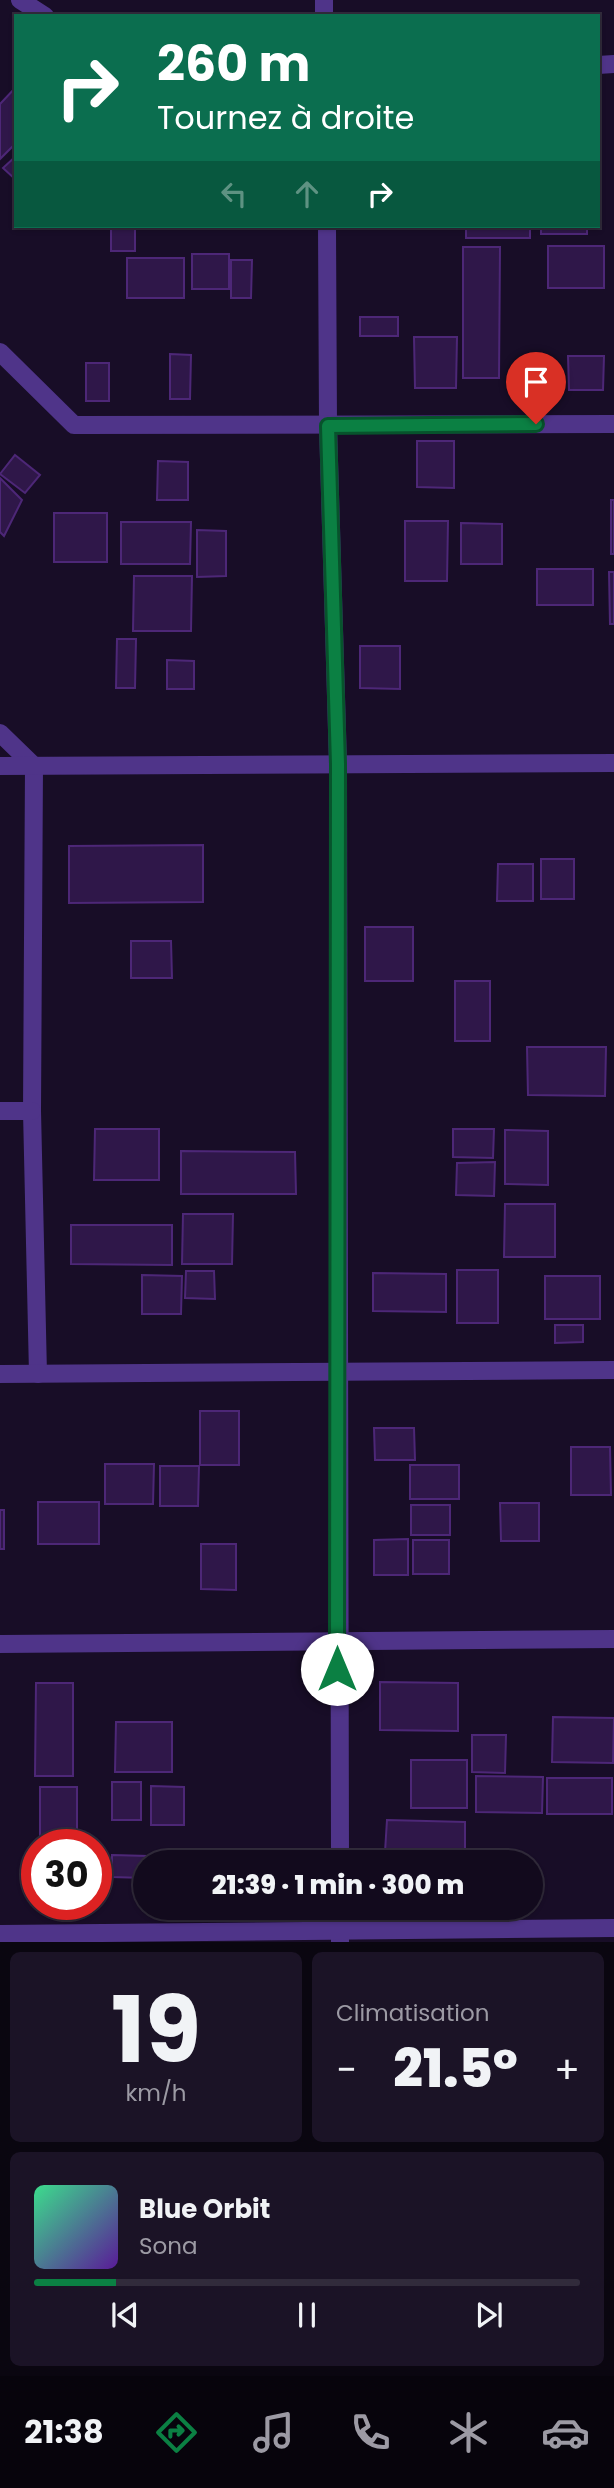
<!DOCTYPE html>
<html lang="fr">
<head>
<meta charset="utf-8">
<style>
	body { margin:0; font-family:Poppins,sans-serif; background:#1b1326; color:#f1f3f6; height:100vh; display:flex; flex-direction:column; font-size:26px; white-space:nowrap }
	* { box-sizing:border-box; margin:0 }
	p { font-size:23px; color:#9c9aa4 }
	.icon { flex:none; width:38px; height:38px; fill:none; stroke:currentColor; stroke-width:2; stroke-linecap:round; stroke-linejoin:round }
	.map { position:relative; height:1942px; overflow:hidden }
	.panel { display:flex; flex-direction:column; gap:10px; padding:10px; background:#0a0610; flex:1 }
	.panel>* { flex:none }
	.guide { position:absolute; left:14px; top:14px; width:586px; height:214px; border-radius:0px; box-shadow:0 2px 5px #0004,0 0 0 2px #312b3b; background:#0b6e4f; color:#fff; overflow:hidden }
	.speed { position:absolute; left:21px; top:1829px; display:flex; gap:14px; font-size:35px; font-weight:700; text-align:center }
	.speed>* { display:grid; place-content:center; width:91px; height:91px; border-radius:50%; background:#120a1d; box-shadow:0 2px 5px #0004,0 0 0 2px #312b3b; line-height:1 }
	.speed .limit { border:10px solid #d22; background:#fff; color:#111 }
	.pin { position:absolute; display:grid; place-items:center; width:60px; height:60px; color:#fff; margin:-72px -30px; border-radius:50% 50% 50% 0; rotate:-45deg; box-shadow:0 0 7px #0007 }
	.pin .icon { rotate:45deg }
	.me { position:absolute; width:77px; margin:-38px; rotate:0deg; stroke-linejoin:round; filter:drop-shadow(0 0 5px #0008) }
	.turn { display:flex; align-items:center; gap:24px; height:147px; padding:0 28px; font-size:32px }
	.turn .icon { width:91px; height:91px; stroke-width:2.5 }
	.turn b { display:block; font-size:49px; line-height:60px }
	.lanes { display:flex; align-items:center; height:66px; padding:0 28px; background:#0003; justify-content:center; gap:35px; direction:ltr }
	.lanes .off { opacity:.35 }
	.big { font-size:52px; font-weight:800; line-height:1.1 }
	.panel .card { flex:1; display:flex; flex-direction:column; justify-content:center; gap:10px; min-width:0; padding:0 24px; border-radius:10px; background:#1b1326 }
	.panel .dial { align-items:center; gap:0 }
	.dial b { font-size:91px; line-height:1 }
	.song { display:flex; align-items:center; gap:21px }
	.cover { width:84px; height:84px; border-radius:10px; background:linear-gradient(135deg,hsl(150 70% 55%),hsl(270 70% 35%)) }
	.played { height:7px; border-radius:4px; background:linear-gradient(90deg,#0b8043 15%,#312b3b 15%) }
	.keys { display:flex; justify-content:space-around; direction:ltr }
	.heat { display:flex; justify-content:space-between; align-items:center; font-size:38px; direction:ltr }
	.panel .tiles { flex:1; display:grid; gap:10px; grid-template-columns:1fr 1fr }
	.card:last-child { grid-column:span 2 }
	.trip { position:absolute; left:133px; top:1850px; width:410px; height:70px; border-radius:35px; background:#120a1d; box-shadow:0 2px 5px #0004,0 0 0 2px #312b3b; font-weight:800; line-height:70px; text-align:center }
	.dock { display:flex; height:112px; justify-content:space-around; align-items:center; background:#07040c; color:#9c9aa4 }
	.dock .icon { width:49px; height:49px }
	.dock .selected { color:#0b8043 }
	.dock b { font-size:32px; color:#f1f3f6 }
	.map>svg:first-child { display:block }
	.building { fill:#2f1749; stroke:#4d2777; stroke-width:2 }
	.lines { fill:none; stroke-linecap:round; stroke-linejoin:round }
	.minor { stroke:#4f3489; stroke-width:18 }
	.route-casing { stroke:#07532c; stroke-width:18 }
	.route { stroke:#0b8043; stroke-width:12 }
</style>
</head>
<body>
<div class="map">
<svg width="614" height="1942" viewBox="0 0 614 1942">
	<rect width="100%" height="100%" fill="#180d27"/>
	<!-- building -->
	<g class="building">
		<polygon points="16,87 16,143 0,159 0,104"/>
		<polygon points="16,156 16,180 3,168"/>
		<rect x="111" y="226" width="24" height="25"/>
		<rect x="466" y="226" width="64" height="12"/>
		<rect x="541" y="226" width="46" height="8"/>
		<rect x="548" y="246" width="56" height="42"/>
		<polygon points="463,247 500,247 499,378 463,378"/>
		<rect x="192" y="254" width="37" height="35"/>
		<rect x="127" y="258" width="57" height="40"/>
		<polygon points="231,260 252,260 251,298 231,298"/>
		<rect x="360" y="317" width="38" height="19"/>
		<polygon points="414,337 457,337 456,388 415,388"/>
		<polygon points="170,354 191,355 190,399 170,399"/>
		<polygon points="568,356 604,356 603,390 569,390"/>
		<rect x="86" y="363" width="23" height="38"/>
		<polygon points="417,441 454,441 454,488 417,487"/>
		<polygon points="15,455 40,475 25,493 0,474"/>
		<polygon points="158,461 188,462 188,500 157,500"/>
		<polygon points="0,478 22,500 4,536 0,532"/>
		<rect x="611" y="500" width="3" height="54"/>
		<rect x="54" y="513" width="53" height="49"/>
		<polygon points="405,521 448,521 447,581 405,581"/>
		<polygon points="121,522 191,522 190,564 121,564"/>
		<polygon points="461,523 502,524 502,564 461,564"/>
		<polygon points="197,530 226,531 226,576 197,577"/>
		<rect x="537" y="569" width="56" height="36"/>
		<polygon points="609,572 614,572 614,624 610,624"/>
		<polygon points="134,576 192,576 191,631 133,631"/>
		<polygon points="117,639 136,639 135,688 116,688"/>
		<polygon points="360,646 400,646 400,689 360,688"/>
		<polygon points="167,660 194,661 194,689 167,689"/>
		<polygon points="203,845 203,902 69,903 69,846"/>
		<rect x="541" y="859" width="33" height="40"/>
		<polygon points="498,864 533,864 533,901 497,901"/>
		<rect x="365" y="927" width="48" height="54"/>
		<polygon points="131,941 171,941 172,978 131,978"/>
		<rect x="455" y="981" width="35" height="60"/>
		<polygon points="527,1047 606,1047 605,1096 528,1095"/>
		<polygon points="95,1129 159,1129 159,1180 94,1180"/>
		<polygon points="453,1129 494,1129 493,1158 453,1157"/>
		<polygon points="505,1130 548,1131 548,1185 505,1184"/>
		<polygon points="181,1151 295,1152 296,1194 181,1194"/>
		<polygon points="495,1162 494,1196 456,1195 457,1163"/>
		<polygon points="505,1204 555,1204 555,1257 504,1257"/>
		<polygon points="183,1214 233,1214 232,1264 182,1264"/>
		<polygon points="71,1225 172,1225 172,1265 71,1264"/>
		<rect x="457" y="1270" width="41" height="53"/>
		<polygon points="186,1271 214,1271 215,1299 185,1298"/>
		<polygon points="373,1273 446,1274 446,1312 373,1311"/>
		<polygon points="142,1275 182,1276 181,1314 142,1314"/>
		<rect x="545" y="1276" width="55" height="43"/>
		<polygon points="555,1325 583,1325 583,1342 555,1343"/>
		<rect x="200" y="1411" width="39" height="54"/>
		<polygon points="374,1428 414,1428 415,1460 375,1460"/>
		<polygon points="571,1447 610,1447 611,1495 571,1495"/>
		<polygon points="105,1464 154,1464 153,1504 105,1504"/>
		<rect x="410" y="1465" width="49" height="34"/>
		<polygon points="160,1466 199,1466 198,1506 160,1506"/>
		<rect x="38" y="1502" width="61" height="42"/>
		<polygon points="500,1503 539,1503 539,1541 501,1541"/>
		<rect x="411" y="1505" width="39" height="30"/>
		<rect x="0" y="1510" width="4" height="39"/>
		<polygon points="408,1539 408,1575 374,1575 374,1540"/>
		<rect x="413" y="1540" width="36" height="34"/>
		<polygon points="201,1544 236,1544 236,1590 201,1589"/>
		<polygon points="380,1682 458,1683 458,1731 380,1730"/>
		<polygon points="36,1683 73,1683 73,1776 35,1776"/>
		<polygon points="553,1717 614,1718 613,1763 552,1762"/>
		<polygon points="116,1722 172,1722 172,1772 115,1772"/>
		<polygon points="472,1735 506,1735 505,1773 472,1772"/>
		<rect x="411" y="1760" width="56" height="48"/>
		<polygon points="476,1776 543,1777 542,1813 476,1812"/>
		<rect x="547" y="1778" width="65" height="36"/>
		<rect x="112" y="1782" width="29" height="38"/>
		<polygon points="151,1786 184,1787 184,1825 151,1825"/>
		<rect x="40" y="1787" width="37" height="57"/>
		<polygon points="387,1820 465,1822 465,1853 385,1852"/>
		<polygon points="112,1855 148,1856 145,1878 112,1877"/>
	</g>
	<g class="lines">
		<!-- minor -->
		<g class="minor">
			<polyline points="20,0 45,16"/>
			<polyline points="324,0 324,16"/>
			<polyline points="598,65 614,64"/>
			<polyline points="327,226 328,426 338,764 340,1862"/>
			<polyline points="0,352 74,425 614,424"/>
			<polyline points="0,733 34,766 32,1111 38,1374"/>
			<polyline points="0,766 614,763"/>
			<polyline points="0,1111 32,1111"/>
			<polyline points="0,1374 614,1370"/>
			<polyline points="0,1644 614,1639"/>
			<polyline points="340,1908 340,1942"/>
			<polyline points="0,1934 614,1928"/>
		</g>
	</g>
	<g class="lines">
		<defs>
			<polyline id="route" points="337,1669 338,764 328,426 536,424"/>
		</defs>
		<!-- route casing -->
		<use href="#route" class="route-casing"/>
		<!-- route -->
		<use href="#route" class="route"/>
	</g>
</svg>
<div class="speed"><div class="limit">30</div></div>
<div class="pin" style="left:536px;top:424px;background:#d93025"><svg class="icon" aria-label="arrive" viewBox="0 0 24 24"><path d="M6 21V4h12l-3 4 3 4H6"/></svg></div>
<svg class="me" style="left:337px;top:1669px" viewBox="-20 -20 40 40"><circle r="19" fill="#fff"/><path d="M0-13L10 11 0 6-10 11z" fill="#0b8043"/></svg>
<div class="trip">21:39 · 1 min · 300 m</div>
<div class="guide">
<div class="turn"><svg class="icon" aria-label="right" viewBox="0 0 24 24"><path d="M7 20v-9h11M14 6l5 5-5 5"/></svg><div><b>260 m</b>Tournez à droite</div></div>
<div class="lanes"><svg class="icon off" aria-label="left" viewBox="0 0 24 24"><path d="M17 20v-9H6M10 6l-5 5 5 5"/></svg><svg class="icon off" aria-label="ahead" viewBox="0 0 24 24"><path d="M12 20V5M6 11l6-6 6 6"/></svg><svg class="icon" aria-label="right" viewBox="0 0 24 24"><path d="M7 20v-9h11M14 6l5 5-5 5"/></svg></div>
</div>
</div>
<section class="panel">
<div class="tiles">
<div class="card dial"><b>19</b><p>km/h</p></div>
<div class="card"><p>Climatisation</p>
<div class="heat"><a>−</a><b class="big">21.5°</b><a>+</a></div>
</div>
<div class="card">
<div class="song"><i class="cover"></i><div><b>Blue Orbit</b><p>Sona</p></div></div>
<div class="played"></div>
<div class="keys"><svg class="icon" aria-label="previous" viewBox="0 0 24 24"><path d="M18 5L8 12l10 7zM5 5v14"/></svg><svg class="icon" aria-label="pause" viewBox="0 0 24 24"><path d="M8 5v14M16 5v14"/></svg><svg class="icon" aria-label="next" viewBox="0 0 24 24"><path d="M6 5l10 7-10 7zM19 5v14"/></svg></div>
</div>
</div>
</section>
<nav class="dock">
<b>21:38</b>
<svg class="icon selected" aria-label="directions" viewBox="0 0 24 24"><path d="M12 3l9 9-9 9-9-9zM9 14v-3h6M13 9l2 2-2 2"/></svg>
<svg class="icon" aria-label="music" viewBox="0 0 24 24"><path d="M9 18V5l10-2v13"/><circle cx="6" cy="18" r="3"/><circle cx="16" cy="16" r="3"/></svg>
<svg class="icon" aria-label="phone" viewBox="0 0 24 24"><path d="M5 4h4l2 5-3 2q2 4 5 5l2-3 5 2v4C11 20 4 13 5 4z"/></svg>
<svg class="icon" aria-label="climate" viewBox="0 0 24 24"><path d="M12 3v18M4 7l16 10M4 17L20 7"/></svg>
<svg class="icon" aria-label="car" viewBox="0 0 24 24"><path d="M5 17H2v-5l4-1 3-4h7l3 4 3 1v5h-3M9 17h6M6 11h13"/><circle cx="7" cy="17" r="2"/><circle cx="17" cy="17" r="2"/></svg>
</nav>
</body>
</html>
